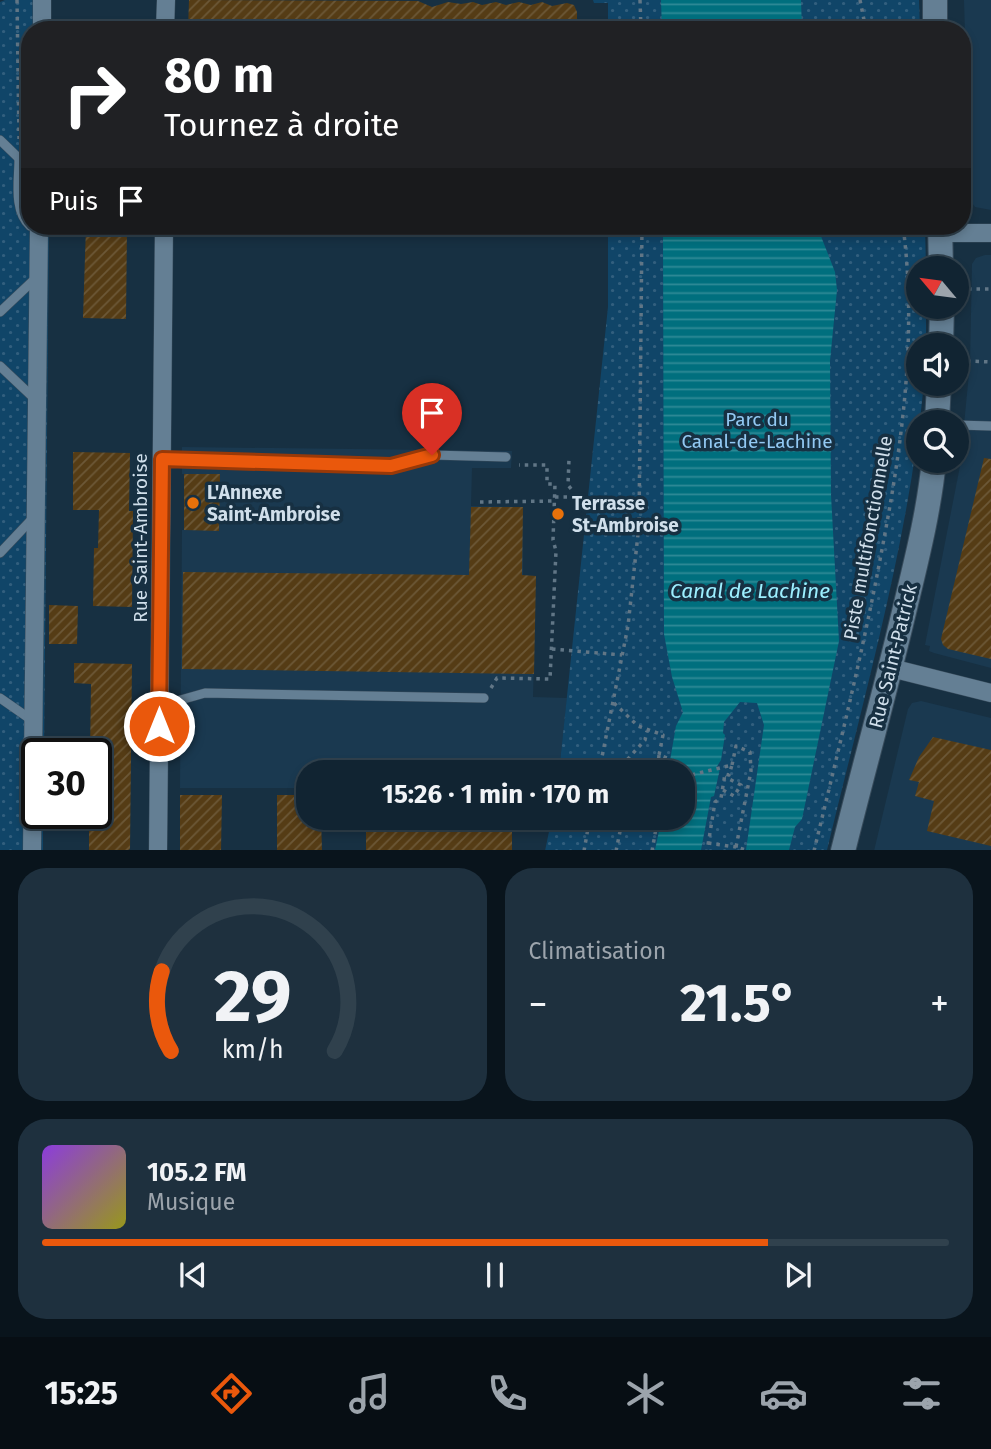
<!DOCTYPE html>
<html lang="fr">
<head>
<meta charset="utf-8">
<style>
	body { margin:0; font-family:"Fira Sans",sans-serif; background:#1e303e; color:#f1f3f6; height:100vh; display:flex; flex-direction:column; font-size:26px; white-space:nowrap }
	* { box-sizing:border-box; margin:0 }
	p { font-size:23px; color:#9ca4ac }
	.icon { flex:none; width:38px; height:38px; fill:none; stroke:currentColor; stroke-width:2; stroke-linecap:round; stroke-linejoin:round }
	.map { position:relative; height:850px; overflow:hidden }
	.sheet { display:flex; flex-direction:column; gap:18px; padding:18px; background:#09141c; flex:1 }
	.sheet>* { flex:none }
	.hud { position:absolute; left:21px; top:21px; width:950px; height:214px; border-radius:28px; box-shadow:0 4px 10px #0003,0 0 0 2px #30414d; background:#202124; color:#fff; overflow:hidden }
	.needle { width:46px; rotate:299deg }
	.fabs { position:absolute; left:906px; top:256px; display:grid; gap:14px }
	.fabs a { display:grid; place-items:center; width:63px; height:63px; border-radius:50%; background:#112432; box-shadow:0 4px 10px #0003,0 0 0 2px #30414d; font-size:35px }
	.speed { position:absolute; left:21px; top:738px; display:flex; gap:14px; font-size:35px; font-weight:700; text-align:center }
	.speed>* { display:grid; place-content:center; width:91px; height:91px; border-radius:50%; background:#112432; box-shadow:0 4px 10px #0003,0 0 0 2px #30414d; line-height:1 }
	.speed .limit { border:4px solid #111; border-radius:10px; background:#fff; color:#111 }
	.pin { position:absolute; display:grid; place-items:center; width:60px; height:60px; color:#fff; margin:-72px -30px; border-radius:50% 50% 50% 0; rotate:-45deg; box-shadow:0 0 7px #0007 }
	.pin .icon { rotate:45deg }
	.me { position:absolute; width:77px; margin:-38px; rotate:0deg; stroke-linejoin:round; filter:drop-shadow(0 0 5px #0008) }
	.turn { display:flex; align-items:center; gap:24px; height:147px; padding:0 28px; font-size:32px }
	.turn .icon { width:91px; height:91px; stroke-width:2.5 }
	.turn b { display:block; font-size:49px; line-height:60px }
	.then { display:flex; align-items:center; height:66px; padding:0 28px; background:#0003; gap:14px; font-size:26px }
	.big { font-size:52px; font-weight:700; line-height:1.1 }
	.sheet .widget { flex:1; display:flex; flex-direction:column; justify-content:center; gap:10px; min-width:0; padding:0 24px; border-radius:28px; background:#1e303e }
	.sheet .dial { align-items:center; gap:0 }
	.dial svg { height:182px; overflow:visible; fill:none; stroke:#30414d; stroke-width:7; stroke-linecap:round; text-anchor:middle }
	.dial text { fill:#f1f3f6; stroke:none }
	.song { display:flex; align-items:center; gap:21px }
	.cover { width:84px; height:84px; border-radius:10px; background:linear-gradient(135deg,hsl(270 70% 55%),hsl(60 70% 35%)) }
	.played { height:7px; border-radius:4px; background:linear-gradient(90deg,#ea580c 80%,#30414d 80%) }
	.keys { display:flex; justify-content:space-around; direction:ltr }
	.heat { display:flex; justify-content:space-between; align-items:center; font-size:38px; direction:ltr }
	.sheet .tiles { flex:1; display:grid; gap:18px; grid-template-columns:1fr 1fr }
	.widget:last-child { grid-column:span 2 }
	.trip { position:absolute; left:296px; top:760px; width:399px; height:70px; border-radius:28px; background:#112432; box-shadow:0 4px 10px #0003,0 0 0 2px #30414d; font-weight:700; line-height:70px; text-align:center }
	.dock { display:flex; height:112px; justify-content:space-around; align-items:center; background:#070e14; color:#9ca4ac }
	.dock .icon { width:49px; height:49px }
	.dock .selected { color:#ea580c }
	.dock b { font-size:32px; color:#f1f3f6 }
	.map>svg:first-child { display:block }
	.built { fill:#1a3950 }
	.park { fill:url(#park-dots) }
	.water { fill:url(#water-rules) }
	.building { fill:url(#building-hatch) }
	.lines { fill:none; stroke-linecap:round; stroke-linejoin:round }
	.service-casing { stroke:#374b5b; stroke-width:10 }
	.minor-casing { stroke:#374b5b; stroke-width:19 }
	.secondary-casing { stroke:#374b5b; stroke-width:26 }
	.path { stroke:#617686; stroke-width:3.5; stroke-dasharray:3.5 5; stroke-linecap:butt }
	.service { stroke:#647f94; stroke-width:9 }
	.minor { stroke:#647f94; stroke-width:18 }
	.secondary { stroke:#647f94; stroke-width:24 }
	.route-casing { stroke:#983908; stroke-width:18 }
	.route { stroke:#ea580c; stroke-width:12 }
	.food-dot { fill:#e8710a; stroke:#173042; stroke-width:2.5 }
	.labels { text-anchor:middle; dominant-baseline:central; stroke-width:7; stroke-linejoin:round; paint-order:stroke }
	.park-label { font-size:19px; fill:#92c9f3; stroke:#173042 }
	.poi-label { font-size:19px; font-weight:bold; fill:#d0dfeb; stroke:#173042; text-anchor:start }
	.street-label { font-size:19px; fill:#d0dfeb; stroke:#173042 }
	.water-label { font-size:21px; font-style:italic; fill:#9cefff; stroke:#173042 }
</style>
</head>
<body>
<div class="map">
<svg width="991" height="851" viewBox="0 0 991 851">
	<defs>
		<pattern id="park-dots" width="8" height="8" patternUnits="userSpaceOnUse" patternTransform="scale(1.75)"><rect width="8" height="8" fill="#104568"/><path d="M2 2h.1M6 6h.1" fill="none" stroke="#325f7e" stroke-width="1.8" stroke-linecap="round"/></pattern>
		<pattern id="water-rules" width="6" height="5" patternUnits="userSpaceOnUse" patternTransform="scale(1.75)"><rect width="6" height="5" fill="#006f7e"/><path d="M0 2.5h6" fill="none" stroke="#308a97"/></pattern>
		<pattern id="building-hatch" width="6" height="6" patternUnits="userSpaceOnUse" patternTransform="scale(1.75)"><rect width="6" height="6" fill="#553c15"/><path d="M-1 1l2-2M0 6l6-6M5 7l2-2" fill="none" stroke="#6c5837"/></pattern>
	</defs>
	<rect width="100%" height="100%" fill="#173042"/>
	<!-- built -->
	<g class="built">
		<polygon points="964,0 991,0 991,210 975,207 970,200"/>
		<polygon points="985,255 991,255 991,668 934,653 929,651 930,646 925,645 960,466 970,363 972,264 976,258"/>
		<polygon points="182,447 512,451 511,468 472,468 471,506 523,507 523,575 536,576 533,697 567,698 559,772 308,772 308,788 180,788 182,530 219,530 220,475 182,474"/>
		<polygon points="921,701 991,718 991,850 874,851 908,709 912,703"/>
	</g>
	<!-- park -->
	<g class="park">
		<polygon points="5,0 51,0 51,30 30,30 30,226 49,226 44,754 37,754 37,814 43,814 43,850 0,851 0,2"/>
		<polygon points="593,0 919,0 920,30 608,30 608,3 594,3"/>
		<path d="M608 226H925L926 268H919V306H926V345H919V383H924C909 540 864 696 827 850L545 851 552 817H682V772H559L608 307Z"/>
	</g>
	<!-- water -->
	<g class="water">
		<polygon points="661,0 801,0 802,30 662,30"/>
		<polygon points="663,226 817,226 835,272 837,290 830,361 831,495 839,641 802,819 795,827 789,850 746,850 764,725 757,703 740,702 724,722 723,733 725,735 721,760 716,768 720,768 714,796 711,797 701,850 655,850 662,817 682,817 682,772 668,772 676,726 683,712 672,677 664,634"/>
	</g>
	<!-- building -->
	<g class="building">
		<polygon points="189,0 418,1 432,7 448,2 461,4 473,2 482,5 496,2 506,5 519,2 531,5 542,2 552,6 567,3 574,5 577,12 577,30 188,30"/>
		<polygon points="86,226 127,226 126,319 83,318"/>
		<polygon points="73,452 130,453 129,511 133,511 132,607 93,606 94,548 98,548 99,510 73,510"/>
		<polygon points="984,458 991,459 991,659 948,649 943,645 941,639"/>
		<polygon points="184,474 220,474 219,531 184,530"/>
		<polygon points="471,507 523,507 522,575 536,576 534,674 182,669 183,572 469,575"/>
		<polygon points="49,605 78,606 77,644 49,644"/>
		<polygon points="74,663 132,664 130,849 127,851 89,851 89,814 96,814 96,754 90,754 91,684 74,683"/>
		<polygon points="933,737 991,750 991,846 927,831 934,801 915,796 919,782 909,780 919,757"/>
		<polygon points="180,795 222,795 221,851 180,851"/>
		<polygon points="277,795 308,795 308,817 321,817 322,851 277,851"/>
		<polygon points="366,827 512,828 512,851 366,851"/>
	</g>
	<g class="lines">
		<defs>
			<g id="service">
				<polyline points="0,140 30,169"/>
				<path d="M19 159C19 180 13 210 30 226"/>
				<polyline points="0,312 37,277"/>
				<polyline points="0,366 37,401"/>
				<polyline points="957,425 991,426"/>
				<polyline points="162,459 391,466 432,455 506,457"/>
				<polyline points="0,553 33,518"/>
				<polyline points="0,698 33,721"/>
				<polyline points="160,701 177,701 205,693 484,698"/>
			</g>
			<g id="minor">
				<polyline points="42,30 42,0"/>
				<polyline points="165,30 166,0"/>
				<polyline points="940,233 991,233"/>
				<polyline points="891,668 991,693"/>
				<polyline points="32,851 39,226"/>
				<polyline points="158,851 164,226"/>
			</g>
			<g id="secondary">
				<polyline points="935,0 935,30"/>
				<polyline points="940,226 941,268"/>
				<polyline points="941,345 942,306"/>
				<polyline points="937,422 939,383"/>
				<path d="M843 851C863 771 885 692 904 612 916 562 929 512 934 460"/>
			</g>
		</defs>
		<!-- service casing -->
		<use href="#service" class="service-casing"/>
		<!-- minor casing -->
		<use href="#minor" class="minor-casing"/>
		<!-- secondary casing -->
		<use href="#secondary" class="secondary-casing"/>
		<!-- path -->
		<g class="path">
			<polyline points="17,0 19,139"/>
			<polyline points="640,0 641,30"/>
			<polyline points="860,0 866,30"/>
			<polyline points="968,289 991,289"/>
			<polyline points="967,361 991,362"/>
			<polyline points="555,497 572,497 572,490 568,485 569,459"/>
			<polyline points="480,502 554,501"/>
			<polyline points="552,649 622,655"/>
			<polyline points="491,688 497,678 550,679 556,551 553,540 555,484 547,484 547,465 519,465"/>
			<polyline points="614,703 638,726 663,735 659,755"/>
			<polyline points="732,765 736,746 750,752 751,771 736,847 749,851"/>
			<polyline points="599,772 628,626 639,525 642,226"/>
			<polyline points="616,772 645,740 647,731"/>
			<polyline points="644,772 644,768 658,766 659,755 670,759 691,775 732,765 729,775 725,774 721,798 715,802 707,851"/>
			<polyline points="723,790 734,796 741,785 725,777"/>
			<polyline points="708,843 736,847 736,851"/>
			<polyline points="584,851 590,817"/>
			<polyline points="616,851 623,817"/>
			<polyline points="652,851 658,817"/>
			<path d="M814 851C839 748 864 647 883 544 903 439 917 332 903 226"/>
		</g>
		<!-- service -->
		<use href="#service" class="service"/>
		<!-- minor -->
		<use href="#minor" class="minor"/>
		<!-- secondary -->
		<use href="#secondary" class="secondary"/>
	</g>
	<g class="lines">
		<defs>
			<polyline id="route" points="159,726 162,459 391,466 432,455"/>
		</defs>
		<!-- route casing -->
		<use href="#route" class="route-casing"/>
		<!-- route -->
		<use href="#route" class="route"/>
	</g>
	<!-- markers -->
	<g class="food-dot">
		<circle cx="193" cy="503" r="7"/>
		<circle cx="558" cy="514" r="7"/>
	</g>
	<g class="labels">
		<!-- park labels -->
		<g class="park-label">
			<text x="757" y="419">Parc du<tspan x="757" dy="22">Canal-de-Lachine</tspan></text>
		</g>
		<!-- poi labels -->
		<g class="poi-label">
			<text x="207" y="492">L'Annexe<tspan x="207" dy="22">Saint-Ambroise</tspan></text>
			<text x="572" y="503">Terrasse<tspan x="572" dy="22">St-Ambroise</tspan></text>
		</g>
		<!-- street labels -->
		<g class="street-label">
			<text transform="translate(140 538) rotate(-90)">Rue Saint-Ambroise</text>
			<text transform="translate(868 538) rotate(-80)">Piste multifonctionnelle</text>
			<text transform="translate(893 656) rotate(-76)">Rue Saint-Patrick</text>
		</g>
		<!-- water labels -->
		<g class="water-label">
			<text x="750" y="591">Canal de Lachine</text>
		</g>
	</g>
</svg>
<div class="fabs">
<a><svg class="needle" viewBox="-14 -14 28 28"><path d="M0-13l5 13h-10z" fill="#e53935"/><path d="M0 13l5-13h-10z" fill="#9ca4ac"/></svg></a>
<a><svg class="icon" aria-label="sound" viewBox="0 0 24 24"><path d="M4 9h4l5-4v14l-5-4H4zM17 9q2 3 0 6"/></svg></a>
<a><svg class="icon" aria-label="search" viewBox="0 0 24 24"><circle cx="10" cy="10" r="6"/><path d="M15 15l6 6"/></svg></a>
</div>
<div class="speed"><div class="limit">30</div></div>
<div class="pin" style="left:432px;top:455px;background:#d93025"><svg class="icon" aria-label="arrive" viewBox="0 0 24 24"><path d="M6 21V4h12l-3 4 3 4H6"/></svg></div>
<svg class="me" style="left:159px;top:726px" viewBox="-20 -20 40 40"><circle r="17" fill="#ea580c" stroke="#fff" stroke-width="3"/><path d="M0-11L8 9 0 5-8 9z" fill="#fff"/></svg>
<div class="trip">15:26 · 1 min · 170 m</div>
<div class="hud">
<div class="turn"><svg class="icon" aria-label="right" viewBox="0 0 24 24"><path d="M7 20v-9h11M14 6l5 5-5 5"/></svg><div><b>80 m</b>Tournez à droite</div></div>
<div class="then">Puis<svg class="icon" aria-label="arrive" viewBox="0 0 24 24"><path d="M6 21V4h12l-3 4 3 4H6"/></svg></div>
</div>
</div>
<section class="sheet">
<div class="tiles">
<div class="widget dial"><svg viewBox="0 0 100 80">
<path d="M14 69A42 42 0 1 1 86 69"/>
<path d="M14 69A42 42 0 0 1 10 34" stroke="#ea580c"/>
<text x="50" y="56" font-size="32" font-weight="700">29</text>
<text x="50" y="72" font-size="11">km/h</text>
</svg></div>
<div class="widget"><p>Climatisation</p>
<div class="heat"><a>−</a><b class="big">21.5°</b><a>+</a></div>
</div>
<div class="widget">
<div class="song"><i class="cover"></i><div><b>105.2 FM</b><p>Musique</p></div></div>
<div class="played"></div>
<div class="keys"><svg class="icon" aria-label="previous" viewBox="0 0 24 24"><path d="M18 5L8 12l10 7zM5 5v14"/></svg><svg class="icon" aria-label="pause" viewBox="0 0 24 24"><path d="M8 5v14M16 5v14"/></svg><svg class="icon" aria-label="next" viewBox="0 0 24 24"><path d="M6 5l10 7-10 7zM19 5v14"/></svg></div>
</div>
</div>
</section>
<nav class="dock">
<b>15:25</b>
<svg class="icon selected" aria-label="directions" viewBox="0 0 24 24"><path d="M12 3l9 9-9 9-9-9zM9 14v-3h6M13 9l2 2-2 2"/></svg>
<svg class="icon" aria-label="music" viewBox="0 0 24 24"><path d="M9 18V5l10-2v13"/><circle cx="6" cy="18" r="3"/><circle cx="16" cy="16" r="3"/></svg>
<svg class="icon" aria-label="phone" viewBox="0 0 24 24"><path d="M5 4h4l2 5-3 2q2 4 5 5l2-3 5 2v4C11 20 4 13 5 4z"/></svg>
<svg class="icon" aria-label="climate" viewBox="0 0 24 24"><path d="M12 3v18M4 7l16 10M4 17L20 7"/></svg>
<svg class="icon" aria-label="car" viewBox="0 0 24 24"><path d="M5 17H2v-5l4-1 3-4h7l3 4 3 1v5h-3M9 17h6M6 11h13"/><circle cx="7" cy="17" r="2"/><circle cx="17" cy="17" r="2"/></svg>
<svg class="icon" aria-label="filters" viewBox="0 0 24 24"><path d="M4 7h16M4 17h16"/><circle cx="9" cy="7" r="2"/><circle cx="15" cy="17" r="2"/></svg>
</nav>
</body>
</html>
